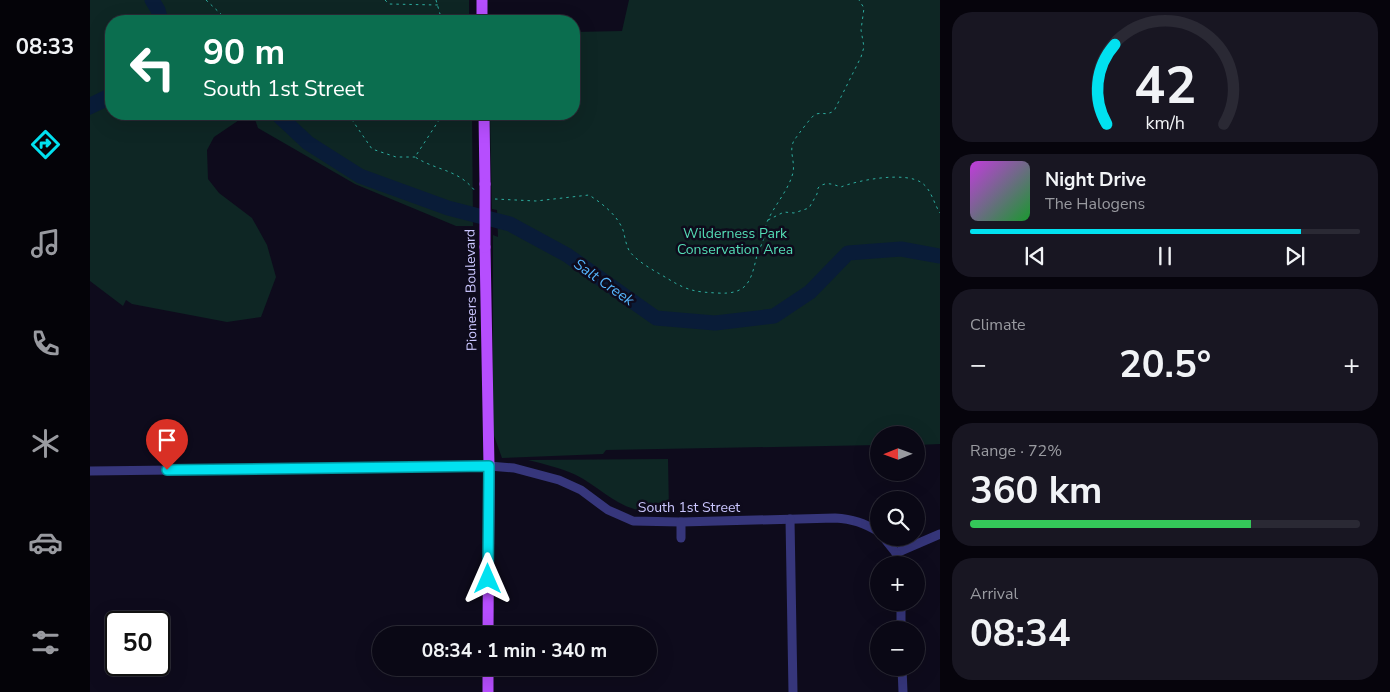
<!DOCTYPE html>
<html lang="en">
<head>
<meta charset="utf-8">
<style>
	body { margin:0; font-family:"Nunito Sans",sans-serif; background:#181622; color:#f1f3f6; height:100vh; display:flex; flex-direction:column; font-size:19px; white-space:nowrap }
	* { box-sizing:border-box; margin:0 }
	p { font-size:16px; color:#999aa0 }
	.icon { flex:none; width:28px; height:28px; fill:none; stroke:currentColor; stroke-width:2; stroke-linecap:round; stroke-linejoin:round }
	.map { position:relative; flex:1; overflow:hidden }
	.side { display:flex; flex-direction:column; gap:12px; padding:12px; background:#06040c; width:450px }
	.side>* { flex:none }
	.top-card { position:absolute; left:15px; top:15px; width:475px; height:105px; border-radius:20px; box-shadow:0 5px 20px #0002,0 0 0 1px #2a2934; background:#0b6e4f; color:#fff; overflow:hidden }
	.needle { width:32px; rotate:269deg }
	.fabs { position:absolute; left:780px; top:426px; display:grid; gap:10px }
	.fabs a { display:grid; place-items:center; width:55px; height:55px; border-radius:50%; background:#0a0815; box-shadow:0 5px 20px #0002,0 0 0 1px #2a2934; font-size:25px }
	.speed { position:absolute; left:15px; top:611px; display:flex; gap:10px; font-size:25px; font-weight:700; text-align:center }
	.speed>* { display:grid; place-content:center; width:65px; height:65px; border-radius:50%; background:#0a0815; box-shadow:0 5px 20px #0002,0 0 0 1px #2a2934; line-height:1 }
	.speed .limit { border:2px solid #111; border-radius:8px; background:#fff; color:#111 }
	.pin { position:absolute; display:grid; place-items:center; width:42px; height:42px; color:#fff; margin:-51px -21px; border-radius:50% 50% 50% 0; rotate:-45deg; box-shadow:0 0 5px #0007 }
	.pin .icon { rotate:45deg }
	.me { position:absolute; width:55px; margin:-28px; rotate:0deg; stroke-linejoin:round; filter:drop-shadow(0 0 4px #0008) }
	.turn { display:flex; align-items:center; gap:18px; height:105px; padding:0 15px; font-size:22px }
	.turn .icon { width:65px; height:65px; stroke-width:2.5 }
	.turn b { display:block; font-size:35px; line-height:42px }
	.big { font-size:38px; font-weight:700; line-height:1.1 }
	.side .widget { flex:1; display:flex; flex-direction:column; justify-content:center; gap:8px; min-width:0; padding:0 18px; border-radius:20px; background:#181622 }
	.side .dial { align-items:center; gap:0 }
	.dial svg { height:130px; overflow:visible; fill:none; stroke:#2a2934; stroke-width:7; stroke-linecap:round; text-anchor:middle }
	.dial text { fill:#f1f3f6; stroke:none }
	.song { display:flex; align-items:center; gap:15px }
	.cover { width:60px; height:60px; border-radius:8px; background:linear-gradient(135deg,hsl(290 70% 55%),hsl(130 70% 35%)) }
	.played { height:5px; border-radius:2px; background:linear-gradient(90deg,#01e1f0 85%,#2a2934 85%) }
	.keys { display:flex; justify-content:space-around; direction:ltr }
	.heat { display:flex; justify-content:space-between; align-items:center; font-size:28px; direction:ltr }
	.charge { height:8px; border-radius:4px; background:linear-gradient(90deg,#34c759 72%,#2a2934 0) }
	.trip { position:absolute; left:282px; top:626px; width:285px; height:50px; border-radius:25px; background:#0a0815; box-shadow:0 5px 20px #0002,0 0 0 1px #2a2934; font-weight:700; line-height:50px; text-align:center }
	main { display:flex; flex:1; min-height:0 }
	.tab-bar { display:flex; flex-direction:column; width:90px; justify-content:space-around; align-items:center; background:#040308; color:#999aa0 }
	.tab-bar .icon { width:35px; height:35px }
	.tab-bar .active { color:#01e1f0 }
	.tab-bar b { font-size:22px; color:#f1f3f6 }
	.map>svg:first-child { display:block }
	.green { fill:#0e2624 }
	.water { fill:#091c38 }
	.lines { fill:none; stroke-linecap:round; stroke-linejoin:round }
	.river { stroke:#091c38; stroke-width:15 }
	.path { stroke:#2dada0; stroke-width:1; stroke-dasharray:2.5 4; stroke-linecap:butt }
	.minor { stroke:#36367b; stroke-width:9 }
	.major { stroke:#b64efe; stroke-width:11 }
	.major-bridge { stroke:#b64efe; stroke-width:11 }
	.route-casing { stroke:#01929c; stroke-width:12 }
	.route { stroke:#01e1f0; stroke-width:9 }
	.labels { text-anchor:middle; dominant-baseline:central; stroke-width:5; stroke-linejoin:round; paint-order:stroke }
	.park-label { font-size:14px; fill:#54ddb6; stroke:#0e0b1c }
	.street-label { font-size:14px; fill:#cbc7ff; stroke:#0e0b1c }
	.water-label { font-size:15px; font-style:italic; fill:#55b6fe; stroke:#0e0b1c }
</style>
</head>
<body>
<main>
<nav class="tab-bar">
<b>08:33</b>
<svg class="icon active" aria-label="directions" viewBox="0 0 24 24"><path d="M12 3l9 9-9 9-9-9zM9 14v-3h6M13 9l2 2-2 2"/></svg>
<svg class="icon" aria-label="music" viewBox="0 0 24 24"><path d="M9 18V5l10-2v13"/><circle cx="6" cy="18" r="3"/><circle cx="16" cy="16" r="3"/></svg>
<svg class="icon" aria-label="phone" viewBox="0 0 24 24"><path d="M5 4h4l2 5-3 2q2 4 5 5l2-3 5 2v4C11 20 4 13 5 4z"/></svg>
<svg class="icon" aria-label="climate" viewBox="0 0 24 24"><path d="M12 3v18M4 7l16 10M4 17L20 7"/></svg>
<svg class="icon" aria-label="car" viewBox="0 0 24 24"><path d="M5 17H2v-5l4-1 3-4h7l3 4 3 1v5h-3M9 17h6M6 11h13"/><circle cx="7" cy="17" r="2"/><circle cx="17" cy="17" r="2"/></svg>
<svg class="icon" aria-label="filters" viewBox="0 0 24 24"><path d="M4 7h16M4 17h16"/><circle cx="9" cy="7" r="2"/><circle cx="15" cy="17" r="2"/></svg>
</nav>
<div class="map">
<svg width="850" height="692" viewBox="0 0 850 692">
	<rect width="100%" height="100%" fill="#0e0b1c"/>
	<!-- green -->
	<g class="green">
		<polygon points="0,0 379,0 379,21 21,21 21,114 158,114 124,137 117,150 118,179 129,193 162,218 177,245 186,277 171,317 137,322 42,304 36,300 33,306 0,281"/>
		<polygon points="539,0 850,0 850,444 826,445 826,435 789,435 789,445 516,450 513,454 412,458 403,433 403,235 408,237 407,210 402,209 400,114 484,114 484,32 532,31"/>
		<polygon points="163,114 382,114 383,226 366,226 265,184 168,128"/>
		<path d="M578 459 579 511C567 511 555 513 544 509 523 503 506 485 486 475 471 468 454 464 438 460Z"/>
	</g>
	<!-- water -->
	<polygon class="water" points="21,87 21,105 0,115 0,97"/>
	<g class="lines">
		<!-- river -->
		<g class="river">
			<polyline points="62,0 68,10 71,21"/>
			<polyline points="187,114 218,143 270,176 358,208 420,224 477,255 566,318 625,323 684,316 720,292 758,253 811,249 850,256"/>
		</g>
		<!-- path -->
		<g class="path">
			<polyline points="116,0 134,17 136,21"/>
			<polyline points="295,0 299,4 348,5"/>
			<polyline points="346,0 352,21"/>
			<polyline points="258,114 282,149 306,157 325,157"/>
			<path d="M353 114 325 157C347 171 368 169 385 191"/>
			<path d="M405 199 446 201 499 195C513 204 527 215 533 230 535 237 536 246 540 252 550 264 567 272 580 280 598 291 607 292 627 293 658 295 661 281 667 255 669 249 673 243 674 237 675 232 675 227 677 222 684 206 697 192 702 176 707 163 697 150 705 139 708 135 723 114 726 114 734 112 735 116 744 111L771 57 774 47 771 30 774 8 769 0"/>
			<path d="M678 220 694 212 704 213 719 208 727 194 728 188C735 181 742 184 751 187 768 180 816 171 832 183 841 189 844 204 850 213"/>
		</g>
		<!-- minor -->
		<g class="minor">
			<path d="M0 471 399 466 424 468 469 480 491 490 518 510 543 521 591 522 745 518C763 519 774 523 789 532"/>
			<polyline points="700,519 703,692"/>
			<polyline points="591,538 591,522"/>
			<polyline points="794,538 806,553 850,534"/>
			<polyline points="806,553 809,565"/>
			<polyline points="811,602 811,630"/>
			<polyline points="812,668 813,692"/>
		</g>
		<!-- major -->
		<g class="major">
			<polyline points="392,0 392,21"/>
			<polyline points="394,114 395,184"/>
			<polyline points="395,247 399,466 398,635"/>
			<polyline points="398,692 398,668"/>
		</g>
		<!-- major-bridge -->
		<polyline class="major-bridge" points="395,184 395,247"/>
	</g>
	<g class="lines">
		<defs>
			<polyline id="route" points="77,470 399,466 398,579"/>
		</defs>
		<!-- route casing -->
		<use href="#route" class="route-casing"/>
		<!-- route -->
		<use href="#route" class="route"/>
	</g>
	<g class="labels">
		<!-- park labels -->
		<g class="park-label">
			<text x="645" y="233">Wilderness Park<tspan x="645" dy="16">Conservation Area</tspan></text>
		</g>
		<!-- street labels -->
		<g class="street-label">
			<text transform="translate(381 290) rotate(-91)">Pioneers Boulevard</text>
			<text x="599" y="507">South 1st Street</text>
		</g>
		<!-- water labels -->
		<g class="water-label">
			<text transform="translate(514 282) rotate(35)">Salt Creek</text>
		</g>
	</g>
</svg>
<div class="fabs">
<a><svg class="needle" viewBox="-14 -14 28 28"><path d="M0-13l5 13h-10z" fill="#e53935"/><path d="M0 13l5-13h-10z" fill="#999aa0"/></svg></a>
<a><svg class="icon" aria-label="search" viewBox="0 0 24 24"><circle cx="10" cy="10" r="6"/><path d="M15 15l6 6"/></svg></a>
<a>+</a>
<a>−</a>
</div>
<div class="speed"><div class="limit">50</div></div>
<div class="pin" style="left:77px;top:470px;background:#d93025"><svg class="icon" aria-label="arrive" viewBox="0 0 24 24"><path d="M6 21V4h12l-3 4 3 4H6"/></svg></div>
<svg class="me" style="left:398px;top:579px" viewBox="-20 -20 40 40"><path d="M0-17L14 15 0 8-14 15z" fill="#01e1f0" stroke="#fff" stroke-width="4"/></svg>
<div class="trip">08:34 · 1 min · 340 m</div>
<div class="top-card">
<div class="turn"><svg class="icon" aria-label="left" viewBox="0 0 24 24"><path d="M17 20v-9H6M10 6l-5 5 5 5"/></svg><div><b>90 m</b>South 1st Street</div></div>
</div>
</div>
<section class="side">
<div class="widget dial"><svg viewBox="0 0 100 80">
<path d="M14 69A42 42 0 1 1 86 69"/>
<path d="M14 69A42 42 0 0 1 19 20" stroke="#01e1f0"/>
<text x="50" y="56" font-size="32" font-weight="700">42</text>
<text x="50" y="72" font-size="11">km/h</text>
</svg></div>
<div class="widget">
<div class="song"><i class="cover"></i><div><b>Night Drive</b><p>The Halogens</p></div></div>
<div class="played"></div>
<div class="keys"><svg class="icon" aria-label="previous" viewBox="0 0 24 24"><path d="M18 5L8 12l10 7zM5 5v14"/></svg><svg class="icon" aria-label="pause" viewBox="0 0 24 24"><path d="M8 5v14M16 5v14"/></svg><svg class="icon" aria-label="next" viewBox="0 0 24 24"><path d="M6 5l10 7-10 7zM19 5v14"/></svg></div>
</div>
<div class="widget"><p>Climate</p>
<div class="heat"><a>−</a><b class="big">20.5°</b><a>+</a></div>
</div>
<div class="widget"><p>Range · 72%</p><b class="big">360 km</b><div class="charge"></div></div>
<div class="widget"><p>Arrival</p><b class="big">08:34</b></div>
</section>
</main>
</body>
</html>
